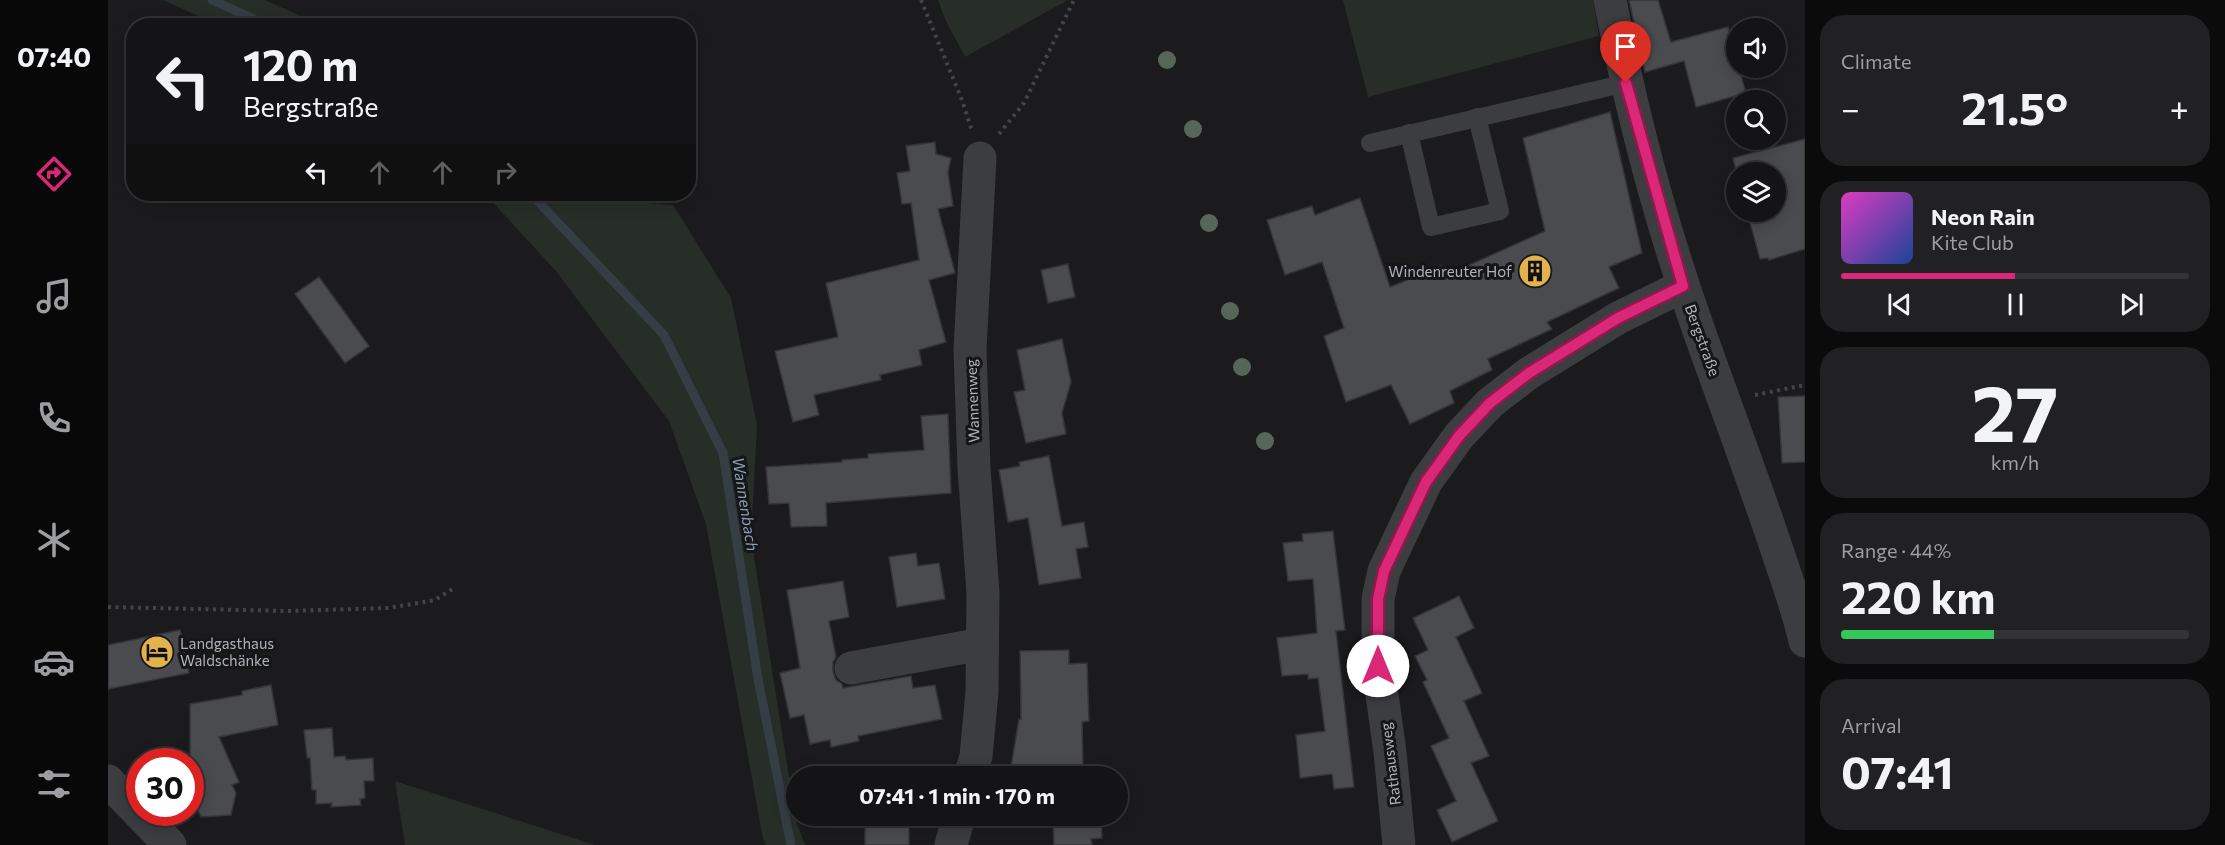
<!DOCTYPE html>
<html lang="en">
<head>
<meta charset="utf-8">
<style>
	body { margin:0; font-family:Commissioner,sans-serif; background:#212123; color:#f1f3f6; height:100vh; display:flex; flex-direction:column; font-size:22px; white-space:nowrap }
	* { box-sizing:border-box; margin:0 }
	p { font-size:20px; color:#9d9ea1 }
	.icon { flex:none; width:33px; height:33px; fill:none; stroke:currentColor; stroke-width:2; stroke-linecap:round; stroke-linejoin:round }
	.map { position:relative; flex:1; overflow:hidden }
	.details { display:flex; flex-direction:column; gap:15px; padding:15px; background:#0b0b0c; width:420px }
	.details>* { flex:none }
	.guide { position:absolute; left:18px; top:18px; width:570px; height:183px; border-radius:24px; box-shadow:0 3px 15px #0003,0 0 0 2px #333335; background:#141416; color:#f1f3f6; overflow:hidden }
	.buttons { position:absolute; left:1618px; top:18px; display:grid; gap:12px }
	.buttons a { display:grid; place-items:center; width:60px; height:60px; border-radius:50%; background:#141416; box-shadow:0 3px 15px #0003,0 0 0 2px #333335; font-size:30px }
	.speed { position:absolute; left:18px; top:748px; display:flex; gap:12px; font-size:30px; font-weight:700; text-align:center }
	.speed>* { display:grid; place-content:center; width:78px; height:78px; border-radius:50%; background:#141416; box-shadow:0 3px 15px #0003,0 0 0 2px #333335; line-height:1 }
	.speed .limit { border:9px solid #d22; background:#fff; color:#111 }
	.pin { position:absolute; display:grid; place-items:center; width:51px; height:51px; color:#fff; margin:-62px -26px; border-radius:50% 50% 50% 0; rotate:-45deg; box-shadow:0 0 6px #0007 }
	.pin .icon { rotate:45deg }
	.me { position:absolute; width:66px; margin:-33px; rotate:0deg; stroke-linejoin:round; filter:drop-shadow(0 0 4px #0008) }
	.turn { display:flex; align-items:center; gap:21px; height:126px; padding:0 18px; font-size:27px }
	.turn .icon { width:78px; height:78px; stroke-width:2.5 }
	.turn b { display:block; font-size:42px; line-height:51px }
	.lanes { display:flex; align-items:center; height:57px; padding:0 18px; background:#0003; justify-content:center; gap:30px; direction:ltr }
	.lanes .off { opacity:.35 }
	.big { font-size:45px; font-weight:700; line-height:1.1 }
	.details .tile { flex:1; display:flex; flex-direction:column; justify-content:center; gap:9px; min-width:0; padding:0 21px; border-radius:24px; background:#212123 }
	.details .dial { align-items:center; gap:0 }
	.dial b { font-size:78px; line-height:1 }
	.song { display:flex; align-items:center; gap:18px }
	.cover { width:72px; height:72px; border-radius:9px; background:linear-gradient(135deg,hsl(310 70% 55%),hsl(220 70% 35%)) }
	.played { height:6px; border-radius:3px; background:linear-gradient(90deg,#db2777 50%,#333335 50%) }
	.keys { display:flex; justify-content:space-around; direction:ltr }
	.heat { display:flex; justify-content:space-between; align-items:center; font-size:33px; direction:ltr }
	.charge { height:9px; border-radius:4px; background:linear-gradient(90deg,#34c759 44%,#333335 0) }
	.trip { position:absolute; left:678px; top:766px; width:342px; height:60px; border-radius:30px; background:#141416; box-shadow:0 3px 15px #0003,0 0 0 2px #333335; font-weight:700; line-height:60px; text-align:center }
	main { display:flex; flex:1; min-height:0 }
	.tabs { display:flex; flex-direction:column; width:108px; justify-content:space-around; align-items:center; background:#080809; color:#9d9ea1 }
	.tabs .icon { width:42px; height:42px }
	.tabs .selected { color:#db2777 }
	.tabs b { font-size:27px; color:#f1f3f6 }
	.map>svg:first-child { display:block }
	.green { fill:#272e28 }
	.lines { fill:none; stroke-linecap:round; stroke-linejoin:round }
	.stream { stroke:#353d45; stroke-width:9 }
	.building { fill:#4a4b4f; stroke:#353538; stroke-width:1.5 }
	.path { stroke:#424448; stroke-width:4; stroke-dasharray:3 4.5; stroke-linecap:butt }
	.lane { stroke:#3c3d41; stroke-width:18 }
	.street { stroke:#3c3d41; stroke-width:33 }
	.tree { fill:#566659 }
	.route-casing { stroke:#8e194d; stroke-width:15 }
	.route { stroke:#db2777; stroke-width:10 }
	.labels { text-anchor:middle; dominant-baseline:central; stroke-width:6; stroke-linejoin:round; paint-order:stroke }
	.poi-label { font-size:15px; fill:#aeb2bb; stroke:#161618; text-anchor:end }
	.street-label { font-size:15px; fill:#aeb2bb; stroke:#161618 }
	.water-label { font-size:16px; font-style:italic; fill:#899eb2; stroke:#161618 }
</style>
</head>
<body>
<main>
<nav class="tabs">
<b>07:40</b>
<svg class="icon selected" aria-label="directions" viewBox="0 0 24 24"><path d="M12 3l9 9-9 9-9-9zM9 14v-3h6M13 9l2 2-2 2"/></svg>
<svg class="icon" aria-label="music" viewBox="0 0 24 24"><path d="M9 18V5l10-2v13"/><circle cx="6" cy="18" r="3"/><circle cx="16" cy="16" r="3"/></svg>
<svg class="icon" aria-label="phone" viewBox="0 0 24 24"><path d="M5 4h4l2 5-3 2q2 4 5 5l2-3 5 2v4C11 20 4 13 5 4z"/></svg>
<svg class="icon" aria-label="climate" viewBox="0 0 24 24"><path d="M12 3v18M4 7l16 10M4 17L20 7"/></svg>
<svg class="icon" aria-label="car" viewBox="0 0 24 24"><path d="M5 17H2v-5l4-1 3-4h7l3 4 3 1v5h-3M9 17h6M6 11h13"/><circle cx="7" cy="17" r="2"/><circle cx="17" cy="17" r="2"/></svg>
<svg class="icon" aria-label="filters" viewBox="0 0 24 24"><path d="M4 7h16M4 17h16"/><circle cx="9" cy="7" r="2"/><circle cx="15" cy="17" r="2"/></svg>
</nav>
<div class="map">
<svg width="1697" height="845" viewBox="0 0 1697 845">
	<rect width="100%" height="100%" fill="#1b1b1d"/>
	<!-- green -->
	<g class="green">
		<polygon points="55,0 157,0 213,25 110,25"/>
		<polygon points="830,0 960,0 857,57 837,19"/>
		<polygon points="1235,0 1485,0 1491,36 1260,97"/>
		<polygon points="377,194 501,194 511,201 565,205 623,298 649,425 643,538 688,821 697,845 658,845 655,839 598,524 561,421 448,271"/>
		<polygon points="287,781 487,845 297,845"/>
	</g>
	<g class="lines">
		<!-- stream -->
		<g class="stream">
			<polyline points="104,0 161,26"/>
			<polyline points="423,194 556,335 615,453 650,679 683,845"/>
		</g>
	</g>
	<!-- building -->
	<g class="building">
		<polygon points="1521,0 1550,0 1563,42 1620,27 1629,68 1631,68 1638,93 1588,107 1576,61 1537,72"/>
		<polygon points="1502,112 1534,253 1501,267 1511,288 1439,322 1444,329 1380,359 1384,370 1342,391 1346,403 1302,424 1283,385 1238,402 1216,336 1236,328 1214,262 1177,275 1159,220 1204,206 1207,215 1252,198 1282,287 1334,266 1337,276 1437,231 1415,138"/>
		<polygon points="1697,139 1697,249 1661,260 1660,258 1652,259 1639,212 1668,212 1668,172 1629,174 1625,158"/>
		<polygon points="827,142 828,154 843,158 840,172 845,206 830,209 847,273 821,280 838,342 811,350 814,365 772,375 773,380 706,395 711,415 685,422 667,351 730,337 718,283 811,260 803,203 794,204 789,173 802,171 798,146"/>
		<polygon points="960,264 967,297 940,303 933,270"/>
		<polygon points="211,277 261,346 237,363 187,294"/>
		<polygon points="954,339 963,382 954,413 958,434 918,443 906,392 917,390 909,350"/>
		<polygon points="1697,396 1697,462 1674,463 1670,397"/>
		<polygon points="840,414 843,493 718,503 719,526 683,527 681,503 661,504 658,467 734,462 734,460 760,458 760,454 816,450 813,416"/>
		<polygon points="941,456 954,526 976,522 980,547 968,549 973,578 931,585 920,518 900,522 891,470 912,466 911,462"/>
		<polygon points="1225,531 1237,630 1228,631 1246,787 1226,789 1224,774 1192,778 1188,735 1217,731 1210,678 1200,679 1200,674 1174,676 1169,638 1209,633 1205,579 1180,581 1175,543 1195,541 1194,534"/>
		<polygon points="808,553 810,566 831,563 837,599 789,607 781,557"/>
		<polygon points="735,581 741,617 721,621 728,657 725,662 725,671 728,680 734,684 735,688 803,676 805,688 827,685 834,719 750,736 751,741 723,747 722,740 702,744 696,715 682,718 672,673 692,668 679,590"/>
		<polygon points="1351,596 1366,628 1348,637 1374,693 1356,701 1381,756 1363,763 1390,821 1344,842 1329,810 1348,801 1323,746 1341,738 1315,682 1319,680 1307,656 1320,650 1305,618"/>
		<polygon points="72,630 81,673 0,689 0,645"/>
		<polygon points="961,650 961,664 979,663 981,721 974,722 975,765 903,767 911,719 913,719 912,651"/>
		<polygon points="163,685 170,725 111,737 131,782 124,785 128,793 123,815 93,817 82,794 82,704 134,695 134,691"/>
		<polygon points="224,728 226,757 237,756 238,760 265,758 266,781 256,781 257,798 252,799 253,805 223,807 224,803 208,804 208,790 204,790 202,758 199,758 196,730"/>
		<rect x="757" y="816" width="44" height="29"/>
		<polygon points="945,816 993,816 994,838 983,839 984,845 946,845"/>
	</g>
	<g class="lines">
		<!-- path -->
		<g class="path">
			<polyline points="813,0 854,100 864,131"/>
			<polyline points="891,134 916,103 966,0"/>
			<polyline points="1647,395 1697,385"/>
			<polyline points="0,607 180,611 281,608 327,600 346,588"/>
		</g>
		<!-- lane -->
		<g class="lane">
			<polyline points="1301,133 1323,227 1392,211 1369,117"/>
			<polyline points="1262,143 1518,83"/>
		</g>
		<!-- street -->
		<g class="street">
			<path d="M1502 0C1523 111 1552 221 1590 328 1616 402 1644 475 1669 550 1679 580 1690 610 1697 641"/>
			<polyline points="743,668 874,644"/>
			<polyline points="862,777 868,756 874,692 875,593 866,468 862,350 872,158"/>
			<polyline points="0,781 62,845"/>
			<polyline points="843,845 851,816"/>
			<polyline points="1291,845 1282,752 1270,666 1270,599 1276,571 1318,482 1351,436 1382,403 1421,373 1510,318 1575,286"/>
		</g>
	</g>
	<!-- trees -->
	<g class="tree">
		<circle cx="1059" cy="60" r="9"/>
		<circle cx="1085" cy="129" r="9"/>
		<circle cx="1101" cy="223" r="9"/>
		<circle cx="1122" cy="311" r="9"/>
		<circle cx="1134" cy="367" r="9"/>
		<circle cx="1157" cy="441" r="9"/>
	</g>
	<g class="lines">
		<defs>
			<polyline id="route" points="1270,666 1270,599 1276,571 1318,482 1351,436 1382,403 1421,373 1510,318 1575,286 1518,83"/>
		</defs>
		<!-- route casing -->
		<use href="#route" class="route-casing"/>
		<!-- route -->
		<use href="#route" class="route"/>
	</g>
	<!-- icons -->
	<defs>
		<symbol id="building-disc" viewBox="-11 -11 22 22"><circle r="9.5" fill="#e2b24d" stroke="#161618"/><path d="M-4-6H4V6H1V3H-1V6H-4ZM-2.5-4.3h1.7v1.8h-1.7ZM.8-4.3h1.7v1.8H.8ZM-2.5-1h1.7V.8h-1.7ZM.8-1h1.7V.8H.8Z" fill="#111"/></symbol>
		<symbol id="hotel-disc" viewBox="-11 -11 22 22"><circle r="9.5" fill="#e2b24d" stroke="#161618"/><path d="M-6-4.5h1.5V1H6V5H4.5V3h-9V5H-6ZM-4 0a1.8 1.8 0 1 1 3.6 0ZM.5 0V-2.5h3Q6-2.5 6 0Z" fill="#111"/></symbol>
	</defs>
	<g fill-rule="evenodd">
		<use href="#building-disc" x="1408" y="252" width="38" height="38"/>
		<use href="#hotel-disc" x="30" y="633" width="38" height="38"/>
	</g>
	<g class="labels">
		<!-- poi labels -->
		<g class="poi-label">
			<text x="1404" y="271">Windenreuter Hof</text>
			<text x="72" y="643" text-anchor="start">Landgasthaus<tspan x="72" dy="17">Waldschänke</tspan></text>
		</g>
		<!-- street labels -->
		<g class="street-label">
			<text transform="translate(1595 340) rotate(70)">Bergstraße</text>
			<text transform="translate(864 401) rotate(-92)">Wannenweg</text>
			<text transform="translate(1282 764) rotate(-97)">Rathausweg</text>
		</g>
		<!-- water labels -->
		<g class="water-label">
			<text transform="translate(638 504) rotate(81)">Wannenbach</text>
		</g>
	</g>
</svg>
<div class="buttons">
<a><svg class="icon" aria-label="sound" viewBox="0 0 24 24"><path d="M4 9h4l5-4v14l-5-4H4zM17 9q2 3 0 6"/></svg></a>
<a><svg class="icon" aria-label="search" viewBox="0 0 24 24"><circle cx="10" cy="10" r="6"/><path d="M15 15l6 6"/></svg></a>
<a><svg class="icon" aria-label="layers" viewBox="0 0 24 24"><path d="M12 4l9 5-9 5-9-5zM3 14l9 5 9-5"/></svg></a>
</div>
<div class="speed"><div class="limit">30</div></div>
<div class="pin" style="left:1518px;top:83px;background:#d93025"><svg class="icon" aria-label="arrive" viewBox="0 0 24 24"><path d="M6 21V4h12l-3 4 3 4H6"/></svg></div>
<svg class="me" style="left:1270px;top:666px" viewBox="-20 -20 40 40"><circle r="19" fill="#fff"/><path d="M0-13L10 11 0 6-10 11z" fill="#db2777"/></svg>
<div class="trip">07:41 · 1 min · 170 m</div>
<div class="guide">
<div class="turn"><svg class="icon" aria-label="left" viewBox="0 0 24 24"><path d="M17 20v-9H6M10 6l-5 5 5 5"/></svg><div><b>120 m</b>Bergstraße</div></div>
<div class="lanes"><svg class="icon" aria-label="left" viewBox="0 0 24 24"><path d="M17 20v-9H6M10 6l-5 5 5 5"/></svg><svg class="icon off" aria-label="ahead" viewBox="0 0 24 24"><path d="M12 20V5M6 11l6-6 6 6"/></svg><svg class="icon off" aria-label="ahead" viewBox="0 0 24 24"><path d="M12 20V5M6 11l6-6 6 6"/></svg><svg class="icon off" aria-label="right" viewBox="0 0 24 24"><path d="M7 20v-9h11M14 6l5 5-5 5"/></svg></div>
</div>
</div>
<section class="details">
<div class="tile"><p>Climate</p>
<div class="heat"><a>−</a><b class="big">21.5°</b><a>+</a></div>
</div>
<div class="tile">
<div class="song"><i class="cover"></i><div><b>Neon Rain</b><p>Kite Club</p></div></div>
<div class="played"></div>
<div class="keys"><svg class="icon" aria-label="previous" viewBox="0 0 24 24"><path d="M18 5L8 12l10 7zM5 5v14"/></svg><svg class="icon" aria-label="pause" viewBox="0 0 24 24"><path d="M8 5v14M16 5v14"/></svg><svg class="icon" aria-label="next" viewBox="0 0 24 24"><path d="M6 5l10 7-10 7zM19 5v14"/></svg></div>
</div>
<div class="tile dial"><b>27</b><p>km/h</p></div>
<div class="tile"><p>Range · 44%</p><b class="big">220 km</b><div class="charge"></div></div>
<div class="tile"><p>Arrival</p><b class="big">07:41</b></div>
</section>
</main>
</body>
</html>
